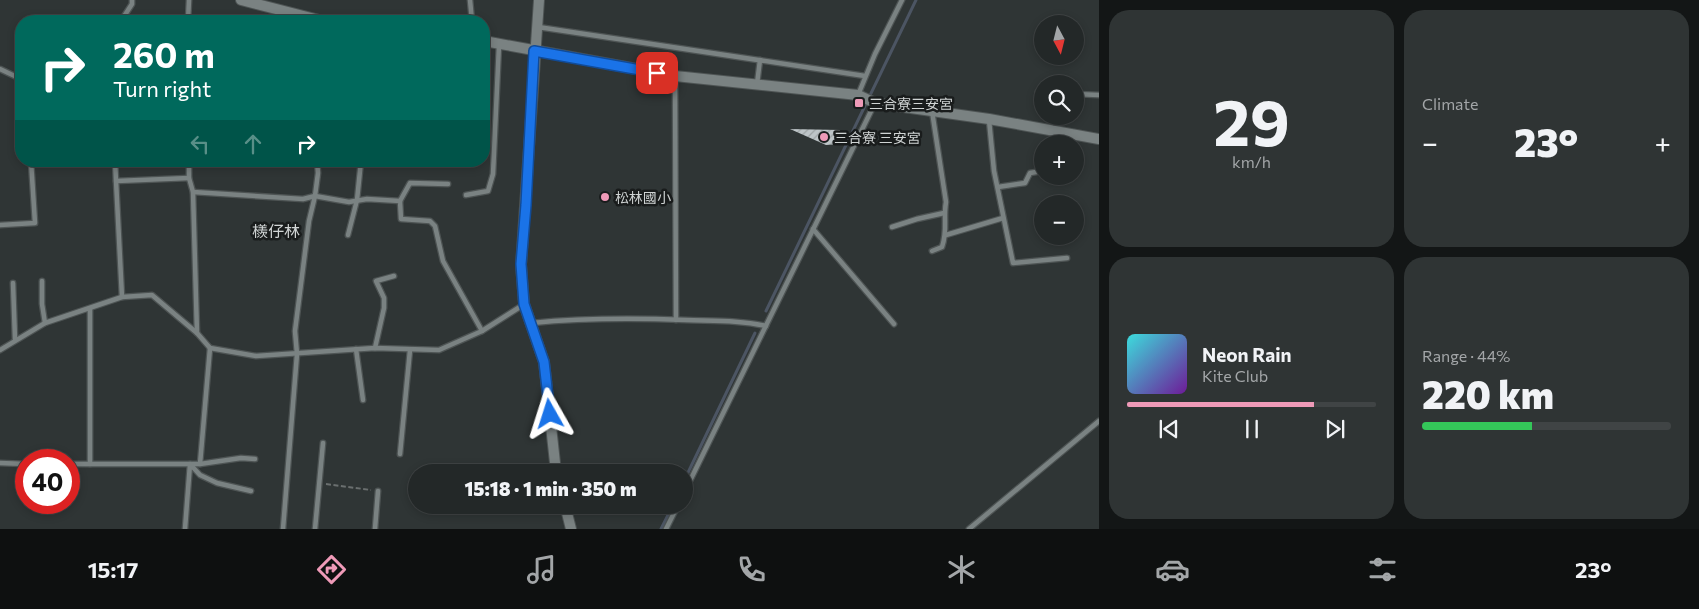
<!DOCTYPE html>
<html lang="en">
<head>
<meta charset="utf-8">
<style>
	body { margin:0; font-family:Commissioner,"Noto Sans TC",sans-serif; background:#2f3434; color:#f1f3f6; height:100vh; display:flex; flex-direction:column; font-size:19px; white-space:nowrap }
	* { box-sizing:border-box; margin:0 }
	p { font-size:16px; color:#a3a6a8 }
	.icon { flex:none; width:28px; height:28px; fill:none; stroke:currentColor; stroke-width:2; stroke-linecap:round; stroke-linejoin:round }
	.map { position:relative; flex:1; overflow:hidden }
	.side { display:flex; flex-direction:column; gap:10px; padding:10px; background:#131616; width:600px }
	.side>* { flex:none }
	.top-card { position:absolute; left:15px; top:15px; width:475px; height:152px; border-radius:20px; box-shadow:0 2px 8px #0003,0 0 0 1px #404445; background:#00695c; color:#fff; overflow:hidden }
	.needle { width:32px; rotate:173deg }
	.controls { position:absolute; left:1034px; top:15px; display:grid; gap:10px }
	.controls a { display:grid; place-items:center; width:50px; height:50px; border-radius:50%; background:#232828; box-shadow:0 2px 8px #0003,0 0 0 1px #404445; font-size:25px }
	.speed { position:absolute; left:15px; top:449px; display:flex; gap:10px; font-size:25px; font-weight:700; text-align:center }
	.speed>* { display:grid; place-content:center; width:65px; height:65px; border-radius:50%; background:#232828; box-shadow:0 2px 8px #0003,0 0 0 1px #404445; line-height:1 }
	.speed .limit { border:8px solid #d22; background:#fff; color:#111 }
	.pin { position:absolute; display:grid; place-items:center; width:42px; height:42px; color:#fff; margin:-21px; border-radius:10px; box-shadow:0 2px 8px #0006 }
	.me { position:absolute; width:55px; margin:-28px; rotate:354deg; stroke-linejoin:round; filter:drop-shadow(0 0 4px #0008) }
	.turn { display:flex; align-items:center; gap:18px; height:105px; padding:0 15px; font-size:22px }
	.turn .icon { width:65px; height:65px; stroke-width:2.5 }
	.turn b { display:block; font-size:35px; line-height:42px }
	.lanes { display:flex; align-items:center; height:48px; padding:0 15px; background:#0003; justify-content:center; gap:25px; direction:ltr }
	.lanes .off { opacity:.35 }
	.big { font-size:38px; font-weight:800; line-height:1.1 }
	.side .tile { flex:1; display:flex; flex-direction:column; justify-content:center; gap:8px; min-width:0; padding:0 18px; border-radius:20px; background:#2f3434 }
	.side .dial { align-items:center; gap:0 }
	.dial b { font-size:65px; line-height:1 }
	.song { display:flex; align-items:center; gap:15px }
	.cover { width:60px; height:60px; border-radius:8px; background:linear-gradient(135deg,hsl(180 70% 55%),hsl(280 70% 35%)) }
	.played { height:5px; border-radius:2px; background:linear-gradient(90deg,#ef9ab8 75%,#404445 75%) }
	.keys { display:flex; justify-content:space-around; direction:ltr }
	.heat { display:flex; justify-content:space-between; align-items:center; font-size:28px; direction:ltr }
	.charge { height:8px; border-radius:4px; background:linear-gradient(90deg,#34c759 44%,#404445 0) }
	.side .tiles { flex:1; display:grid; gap:10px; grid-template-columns:repeat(2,1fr) }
	.trip { position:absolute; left:408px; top:464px; width:285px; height:50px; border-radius:25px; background:#232828; box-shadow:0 2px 8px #0003,0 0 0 1px #404445; font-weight:800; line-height:50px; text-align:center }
	.tabs { display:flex; height:80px; justify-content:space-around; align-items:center; background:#0e1010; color:#a3a6a8 }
	.tabs .icon { width:35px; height:35px }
	.tabs .selected { color:#ef9ab8 }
	.tabs b { font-size:22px; color:#f1f3f6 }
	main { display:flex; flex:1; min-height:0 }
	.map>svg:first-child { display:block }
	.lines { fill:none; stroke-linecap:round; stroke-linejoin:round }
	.stream { stroke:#4c5563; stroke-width:3 }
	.building { fill:url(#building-hatch) }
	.service-casing { stroke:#4e5454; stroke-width:7 }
	.tertiary-casing { stroke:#4e5454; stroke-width:12 }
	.path { stroke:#6a6f6f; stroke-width:2; stroke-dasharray:5 2.5; stroke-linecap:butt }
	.service { stroke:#7a8282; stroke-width:4.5 }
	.tertiary { stroke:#7a8282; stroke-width:10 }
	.route-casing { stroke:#114b97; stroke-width:12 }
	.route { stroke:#1a73e8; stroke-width:9 }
	.poi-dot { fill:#ef9ab8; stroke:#191c1c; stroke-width:2 }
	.labels { text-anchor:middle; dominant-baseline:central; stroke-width:5; stroke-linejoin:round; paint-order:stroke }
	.poi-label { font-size:14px; fill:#d0d4d4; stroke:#191c1c; text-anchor:start }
	.quarter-label { font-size:16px; fill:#d0d4d4; stroke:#191c1c }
</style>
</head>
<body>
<main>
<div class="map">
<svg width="1099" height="529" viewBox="0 0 1099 529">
	<defs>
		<pattern id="building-hatch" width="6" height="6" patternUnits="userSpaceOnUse" patternTransform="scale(1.25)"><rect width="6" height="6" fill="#bec5c8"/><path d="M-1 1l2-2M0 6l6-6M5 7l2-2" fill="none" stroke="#9ea4a6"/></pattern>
	</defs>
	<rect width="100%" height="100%" fill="#2f3535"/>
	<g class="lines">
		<!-- stream -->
		<g class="stream">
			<polyline points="766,311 916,0"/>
			<polyline points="684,481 755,333"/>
			<polyline points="661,529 673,505"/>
		</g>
	</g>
	<!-- building -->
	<polygon class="building" points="790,129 840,130 841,144 826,145"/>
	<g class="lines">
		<defs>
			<g id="service">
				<polyline points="470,0 472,21"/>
				<polyline points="121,21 132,4 132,0"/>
				<polyline points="188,21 189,0"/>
				<polyline points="538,27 865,76"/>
				<polyline points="0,69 21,79"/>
				<polyline points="675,76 676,320"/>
				<polyline points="757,84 760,60"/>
				<polyline points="1038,92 1042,92"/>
				<polyline points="1075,94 1099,95"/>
				<polyline points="858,95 875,54 902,0"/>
				<path d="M932 111 946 202C943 219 948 230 942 247L932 251"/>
				<polyline points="989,120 994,171 1013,263 1067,258"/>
				<polyline points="115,161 122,297"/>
				<polyline points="189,161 189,178 193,192 197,333"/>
				<polyline points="116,181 189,178"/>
				<polyline points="998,187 1025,183 1030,173 1042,171"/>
				<polyline points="193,192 303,199 315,196 349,202 367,199 400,201 401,219 430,221 435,226 443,261 482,331"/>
				<polyline points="466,195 488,191 493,174 499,45"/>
				<polyline points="400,201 410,183 448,184"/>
				<polyline points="0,225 35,223 31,161"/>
				<polyline points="892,227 917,219 944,213"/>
				<polyline points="813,229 894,324"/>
				<polyline points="348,235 357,200 361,161"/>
				<polyline points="946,235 1003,218"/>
				<polyline points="42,281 42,304 45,323"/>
				<polyline points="13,283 15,339"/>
				<polyline points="90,309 90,464"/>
				<path d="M532 323C583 318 634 318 686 320 713 321 740 320 766 326"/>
				<polyline points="375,348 384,308 384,298 376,281 394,276"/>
				<polyline points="356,349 363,400"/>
				<polyline points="0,350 45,323 122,297 152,295 197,333 210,348 256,356 375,348 439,350 482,331 523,305"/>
				<polyline points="400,454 410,350"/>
				<polyline points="0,463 26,464"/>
				<polyline points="69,464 200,464 210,348"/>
				<polyline points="200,464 241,458 255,459"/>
				<polyline points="684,493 875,103"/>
				<polyline points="185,529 190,464 200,475 217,483 251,491"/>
				<polyline points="283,529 297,354 295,331 309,221 315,196 318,173 317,161"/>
				<polyline points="315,529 323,443"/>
				<polyline points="375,529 378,491"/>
				<polyline points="666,529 678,505"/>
				<polyline points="969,529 1099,421"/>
			</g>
			<g id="tertiary">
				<polyline points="241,0 323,21"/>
				<polyline points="539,0 521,265 524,304 544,362 556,472"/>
				<polyline points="484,41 675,76 858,95 875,103 989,119 1099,139"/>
				<polyline points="565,505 571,529"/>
			</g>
		</defs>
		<!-- service casing -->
		<use href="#service" class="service-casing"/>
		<!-- tertiary casing -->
		<use href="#tertiary" class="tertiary-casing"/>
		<!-- path -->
		<polyline class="path" points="326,484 371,490"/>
		<!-- service -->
		<use href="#service" class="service"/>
		<!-- tertiary -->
		<use href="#tertiary" class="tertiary"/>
	</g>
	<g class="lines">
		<defs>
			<polyline id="route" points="550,414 544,362 524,304 521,264 526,205 534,51 657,73"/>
		</defs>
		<!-- route casing -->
		<use href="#route" class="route-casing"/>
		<!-- route -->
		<use href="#route" class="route"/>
	</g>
	<!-- markers -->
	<g class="poi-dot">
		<rect x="854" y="98" width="10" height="10" rx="2.5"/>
		<circle cx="824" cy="137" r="5"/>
		<circle cx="605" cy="197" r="5"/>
	</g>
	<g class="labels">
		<!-- poi labels -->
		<g class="poi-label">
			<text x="869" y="103">三合寮三安宮</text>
			<text x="834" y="137">三合寮 三安宮</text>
			<text x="615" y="197">松林國小</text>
		</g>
		<!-- quarter labels -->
		<g class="quarter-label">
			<text x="276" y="230">檨仔林</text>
		</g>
	</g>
</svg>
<div class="controls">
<a><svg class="needle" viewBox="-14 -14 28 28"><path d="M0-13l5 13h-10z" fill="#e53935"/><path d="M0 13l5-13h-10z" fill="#a3a6a8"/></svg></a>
<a><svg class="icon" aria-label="search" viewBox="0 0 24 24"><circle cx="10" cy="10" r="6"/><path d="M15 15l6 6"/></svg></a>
<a>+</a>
<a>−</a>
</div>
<div class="speed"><div class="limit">40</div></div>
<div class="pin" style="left:657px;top:73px;background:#d93025"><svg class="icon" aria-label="arrive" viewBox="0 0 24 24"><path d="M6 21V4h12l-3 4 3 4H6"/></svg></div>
<svg class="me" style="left:550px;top:414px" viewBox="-20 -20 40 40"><path d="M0-17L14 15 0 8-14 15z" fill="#1a73e8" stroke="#fff" stroke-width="4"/></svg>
<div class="trip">15:18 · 1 min · 350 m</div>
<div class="top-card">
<div class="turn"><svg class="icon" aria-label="right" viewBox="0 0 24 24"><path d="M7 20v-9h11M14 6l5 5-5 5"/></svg><div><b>260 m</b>Turn right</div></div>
<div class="lanes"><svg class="icon off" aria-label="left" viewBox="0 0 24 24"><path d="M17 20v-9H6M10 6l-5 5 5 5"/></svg><svg class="icon off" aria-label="ahead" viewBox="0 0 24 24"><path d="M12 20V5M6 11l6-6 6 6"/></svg><svg class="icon" aria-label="right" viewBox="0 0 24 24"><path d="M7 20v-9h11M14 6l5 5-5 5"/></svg></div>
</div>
</div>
<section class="side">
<div class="tiles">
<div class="tile dial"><b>29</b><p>km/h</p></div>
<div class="tile"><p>Climate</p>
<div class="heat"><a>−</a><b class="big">23°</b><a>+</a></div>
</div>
<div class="tile">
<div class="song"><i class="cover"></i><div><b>Neon Rain</b><p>Kite Club</p></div></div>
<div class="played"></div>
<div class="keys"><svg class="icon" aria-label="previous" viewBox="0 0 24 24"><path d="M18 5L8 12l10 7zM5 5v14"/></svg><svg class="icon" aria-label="pause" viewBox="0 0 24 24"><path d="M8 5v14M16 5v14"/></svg><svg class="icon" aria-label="next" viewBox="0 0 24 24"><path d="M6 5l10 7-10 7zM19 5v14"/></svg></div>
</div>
<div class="tile"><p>Range · 44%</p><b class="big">220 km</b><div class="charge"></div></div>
</div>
</section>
</main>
<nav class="tabs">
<b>15:17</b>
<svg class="icon selected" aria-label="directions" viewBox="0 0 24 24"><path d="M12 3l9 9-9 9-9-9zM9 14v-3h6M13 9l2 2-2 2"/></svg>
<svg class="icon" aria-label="music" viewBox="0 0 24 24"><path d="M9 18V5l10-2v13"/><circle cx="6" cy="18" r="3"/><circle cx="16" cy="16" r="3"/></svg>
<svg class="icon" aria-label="phone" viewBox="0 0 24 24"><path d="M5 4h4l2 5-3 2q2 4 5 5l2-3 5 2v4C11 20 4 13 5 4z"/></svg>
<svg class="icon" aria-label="climate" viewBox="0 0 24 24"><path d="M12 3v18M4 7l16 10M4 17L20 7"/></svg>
<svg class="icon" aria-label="car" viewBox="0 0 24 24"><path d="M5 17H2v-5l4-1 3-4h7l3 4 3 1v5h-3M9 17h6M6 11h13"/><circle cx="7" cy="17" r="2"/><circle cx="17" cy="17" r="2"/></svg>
<svg class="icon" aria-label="filters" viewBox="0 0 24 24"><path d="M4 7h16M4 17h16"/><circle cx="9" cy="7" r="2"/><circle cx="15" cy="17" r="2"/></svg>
<b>23°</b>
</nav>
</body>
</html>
